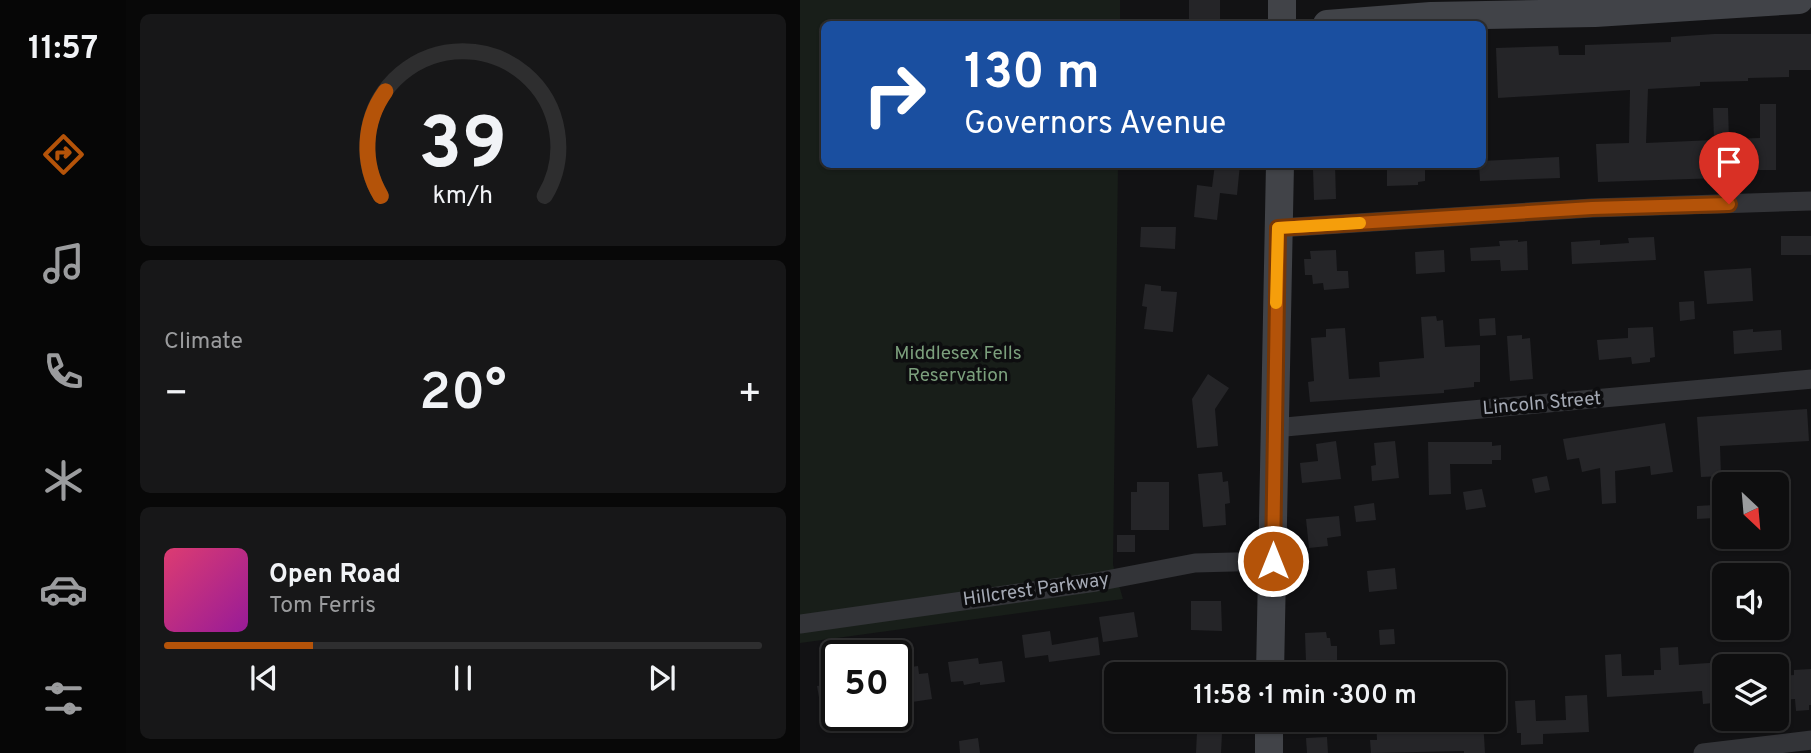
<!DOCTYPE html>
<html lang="en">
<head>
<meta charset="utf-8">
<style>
	body { margin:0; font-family:Overpass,sans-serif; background:#171718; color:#f1f3f6; height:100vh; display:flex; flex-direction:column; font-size:26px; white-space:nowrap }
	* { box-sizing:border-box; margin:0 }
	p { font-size:23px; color:#9b9c9e }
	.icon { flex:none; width:38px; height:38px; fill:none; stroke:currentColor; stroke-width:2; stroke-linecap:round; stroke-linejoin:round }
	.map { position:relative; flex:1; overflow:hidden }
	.drawer { display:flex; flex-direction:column; gap:14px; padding:14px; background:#080808; width:674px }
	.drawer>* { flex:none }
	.banner { position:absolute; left:21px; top:21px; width:665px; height:147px; border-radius:10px; box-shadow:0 2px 5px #0004,0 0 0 2px #2e2e2f; background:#1a4fa0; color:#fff; overflow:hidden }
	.needle { width:46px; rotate:154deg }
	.fabs { position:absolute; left:912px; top:472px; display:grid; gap:14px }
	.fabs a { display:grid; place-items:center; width:77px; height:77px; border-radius:10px; background:#0e0e0f; box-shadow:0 2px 5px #0004,0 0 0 2px #2e2e2f; font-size:35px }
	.speed { position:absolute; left:21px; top:640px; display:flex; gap:14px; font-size:35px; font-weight:700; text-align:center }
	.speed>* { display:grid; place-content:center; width:91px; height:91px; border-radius:50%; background:#0e0e0f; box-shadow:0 2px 5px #0004,0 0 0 2px #2e2e2f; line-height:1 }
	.speed .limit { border:4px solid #111; border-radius:10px; background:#fff; color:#111 }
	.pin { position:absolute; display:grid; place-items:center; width:60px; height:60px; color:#fff; margin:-72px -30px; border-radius:50% 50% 50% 0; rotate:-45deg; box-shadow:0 0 7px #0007 }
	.pin .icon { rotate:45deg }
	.me { position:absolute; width:77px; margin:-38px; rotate:0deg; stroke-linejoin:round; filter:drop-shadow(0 0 5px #0008) }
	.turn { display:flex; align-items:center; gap:24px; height:147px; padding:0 28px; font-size:32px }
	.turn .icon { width:91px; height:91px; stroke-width:2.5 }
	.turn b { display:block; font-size:49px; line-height:60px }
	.big { font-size:52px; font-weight:600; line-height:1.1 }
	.drawer .tile { flex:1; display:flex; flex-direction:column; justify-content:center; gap:10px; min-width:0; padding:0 24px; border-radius:10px; background:#171718 }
	.drawer .dial { align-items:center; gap:0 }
	.dial svg { height:182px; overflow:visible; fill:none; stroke:#2e2e2f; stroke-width:7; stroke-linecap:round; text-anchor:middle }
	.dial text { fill:#f1f3f6; stroke:none }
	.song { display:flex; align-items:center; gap:21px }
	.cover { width:84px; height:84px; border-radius:10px; background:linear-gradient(135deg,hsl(340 70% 55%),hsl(300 70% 35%)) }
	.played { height:7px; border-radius:4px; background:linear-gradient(90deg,#b45309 25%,#2e2e2f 25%) }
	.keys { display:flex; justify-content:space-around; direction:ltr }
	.heat { display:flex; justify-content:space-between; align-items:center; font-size:38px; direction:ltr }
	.trip { position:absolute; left:304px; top:662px; width:402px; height:70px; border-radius:10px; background:#0e0e0f; box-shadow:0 2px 5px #0004,0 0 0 2px #2e2e2f; font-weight:600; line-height:70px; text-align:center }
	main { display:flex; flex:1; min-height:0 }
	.menu { display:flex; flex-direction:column; width:126px; justify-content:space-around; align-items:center; background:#060606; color:#9b9c9e }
	.menu .icon { width:49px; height:49px }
	.menu .current { color:#b45309 }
	.menu b { font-size:32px; color:#f1f3f6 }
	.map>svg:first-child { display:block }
	.green { fill:#181e19 }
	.building { fill:#252528 }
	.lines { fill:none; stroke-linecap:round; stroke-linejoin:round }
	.street { stroke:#333438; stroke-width:19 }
	.secondary { stroke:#414348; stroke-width:28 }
	.route-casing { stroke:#753606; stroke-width:18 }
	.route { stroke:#b45309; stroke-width:12 }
	.slow { stroke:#f59e0b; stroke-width:12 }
	.labels { text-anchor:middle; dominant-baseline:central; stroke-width:7; stroke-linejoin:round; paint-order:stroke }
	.park-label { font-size:19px; fill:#7b9f7c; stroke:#0d0d0f }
	.street-label { font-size:19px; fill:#a4a9b4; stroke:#0d0d0f }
</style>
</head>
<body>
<main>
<nav class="menu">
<b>11:57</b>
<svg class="icon current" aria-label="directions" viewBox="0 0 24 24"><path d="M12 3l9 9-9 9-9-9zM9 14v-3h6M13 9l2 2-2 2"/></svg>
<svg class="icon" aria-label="music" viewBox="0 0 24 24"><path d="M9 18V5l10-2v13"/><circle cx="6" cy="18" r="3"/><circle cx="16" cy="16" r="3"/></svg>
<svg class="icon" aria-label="phone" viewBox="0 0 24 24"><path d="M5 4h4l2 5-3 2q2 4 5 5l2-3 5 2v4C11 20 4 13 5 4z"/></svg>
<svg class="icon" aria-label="climate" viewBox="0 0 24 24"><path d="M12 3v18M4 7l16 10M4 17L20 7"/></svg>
<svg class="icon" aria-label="car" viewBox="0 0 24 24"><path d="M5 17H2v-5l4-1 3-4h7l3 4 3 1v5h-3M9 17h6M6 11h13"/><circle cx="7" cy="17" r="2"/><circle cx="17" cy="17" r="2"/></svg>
<svg class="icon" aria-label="filters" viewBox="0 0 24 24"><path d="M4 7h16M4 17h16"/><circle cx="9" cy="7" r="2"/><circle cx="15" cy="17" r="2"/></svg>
</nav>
<section class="drawer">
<div class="tile dial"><svg viewBox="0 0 100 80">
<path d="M14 69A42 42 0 1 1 86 69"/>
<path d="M14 69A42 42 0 0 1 16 23" stroke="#b45309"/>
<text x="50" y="56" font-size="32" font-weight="700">39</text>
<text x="50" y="72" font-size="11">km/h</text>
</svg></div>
<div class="tile"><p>Climate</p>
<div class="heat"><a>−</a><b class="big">20°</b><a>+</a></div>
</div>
<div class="tile">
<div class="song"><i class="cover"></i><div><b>Open Road</b><p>Tom Ferris</p></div></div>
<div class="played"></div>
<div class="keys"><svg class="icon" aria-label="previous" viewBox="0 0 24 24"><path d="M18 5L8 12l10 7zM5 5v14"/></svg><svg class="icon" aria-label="pause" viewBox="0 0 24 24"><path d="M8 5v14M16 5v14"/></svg><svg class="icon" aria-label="next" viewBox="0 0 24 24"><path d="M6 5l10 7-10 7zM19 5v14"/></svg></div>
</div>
</section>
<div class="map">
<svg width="1012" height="753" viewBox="0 0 1012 753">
	<rect width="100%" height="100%" fill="#121214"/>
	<!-- green -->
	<polygon class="green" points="0,0 320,0 320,24 24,24 24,164 318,165 313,565 323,599 0,643"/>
	<!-- building -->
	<g class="building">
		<polygon points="389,0 420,0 420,21 389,20"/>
		<polygon points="914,34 1012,34 1012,70 989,70 989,77 948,78 948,81 900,82 900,86 848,89 846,143 914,140 913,108 928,108 929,139 960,138 960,104 976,104 976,170 951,170 951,177 798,182 796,144 829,143 830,90 698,98 696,48 758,46 759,55 785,55 785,45 871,42 871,37"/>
		<polygon points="759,157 760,178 680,181 679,164 682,164 682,161"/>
		<polygon points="415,164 440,164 437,195 420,193 417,220 394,217 397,185 412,187"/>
		<polygon points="519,164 535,164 536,199 514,200 513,169 519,169"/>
		<polygon points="612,164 625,164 625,181 618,182 618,185 587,186 587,166"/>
		<polygon points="341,227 376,227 375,249 340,247"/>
		<rect x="981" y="236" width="31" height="19"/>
		<polygon points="854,237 856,260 772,264 771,242 800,240 800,245 829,243 828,238"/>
		<polygon points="718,240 718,242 727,241 728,270 701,271 700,260 671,261 670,248 700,246 699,241"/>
		<polygon points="536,250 537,271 548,271 549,288 524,290 523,283 513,284 512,275 505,275 504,259 511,259 510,251"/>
		<polygon points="644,250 645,272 616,274 615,252"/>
		<polygon points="951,268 953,301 907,304 904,271"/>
		<polygon points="345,284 361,286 361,291 377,292 373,332 344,329 347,307 342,306"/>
		<polygon points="894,301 895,319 880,321 879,302"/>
		<polygon points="636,316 637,321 643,320 645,347 680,345 680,382 674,382 674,387 644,390 644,393 510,402 508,382 514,381 511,338 526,337 526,329 545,328 549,379 580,377 579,362 624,358 621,317"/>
		<polygon points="695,318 696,335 680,336 679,319"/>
		<polygon points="853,327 855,357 850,358 850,362 832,364 831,357 799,360 797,340 828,338 828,328"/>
		<polygon points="953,329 953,332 981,330 982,350 934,354 933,331"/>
		<polygon points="722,335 722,339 730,338 733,379 710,381 707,336"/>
		<polygon points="408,374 429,388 415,409 418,446 397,448 392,399"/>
		<polygon points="1007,409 1009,441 920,446 921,476 901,477 897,417"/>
		<polygon points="865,423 873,472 851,475 850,466 815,471 816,503 802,504 800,468 782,472 779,458 767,460 763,439"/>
		<polygon points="536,441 541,479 502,483 500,463 518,461 516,444"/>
		<polygon points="595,441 599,478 572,481 571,466 576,465 574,443"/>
		<polygon points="628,442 692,442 692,446 701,445 701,460 692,460 692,464 650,464 651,494 629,495"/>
		<polygon points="972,470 973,485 953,485 952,472"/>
		<polygon points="422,472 423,482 428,481 430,503 425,504 426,525 403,527 398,474"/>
		<polygon points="747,476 750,490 735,493 732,479"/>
		<polygon points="337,482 369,482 369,530 331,530 331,492 337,492"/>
		<polygon points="682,489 686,507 666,510 663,492"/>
		<polygon points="574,503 576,520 556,522 554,506"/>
		<polygon points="914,505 915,518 897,519 897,506"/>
		<polygon points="539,516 541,536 527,538 528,546 509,548 506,519"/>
		<rect x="317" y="535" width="18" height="17"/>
		<polygon points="595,568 597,589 569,592 567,571"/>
		<polygon points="391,601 421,601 422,631 391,630"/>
		<polygon points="334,612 338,637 303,642 299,617"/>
		<polygon points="594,629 595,644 580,645 579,630"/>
		<polygon points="250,631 252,645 298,637 300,655 249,662 248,655 225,658 222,635"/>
		<polygon points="526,632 527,638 530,638 531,646 537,646 537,660 506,662 505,633"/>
		<polygon points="878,647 879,665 924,662 924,702 903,704 902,691 807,697 805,655 821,654 822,676 854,675 854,670 861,670 860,648"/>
		<polygon points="178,658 179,664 202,661 205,682 180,685 180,682 164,685 163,681 151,682 148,662"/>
		<polygon points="118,666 119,674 128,673 132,699 112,702 111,693 96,694 96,669"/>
		<polygon points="1012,669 1012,705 1009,705 1009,710 996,711 995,699 976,700 976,676 994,675 994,670"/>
		<polygon points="317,679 317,697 304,699 302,681"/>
		<polygon points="37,684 37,701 20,703 17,686"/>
		<polygon points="787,695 789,732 743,734 743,744 721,745 721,733 717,733 715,701 735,700 736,721 766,720 765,696"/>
		<polygon points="576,719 683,719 685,753 664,753 664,751 571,753 570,740 577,740"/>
		<polygon points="397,732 422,733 421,753 396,753"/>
		<polygon points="527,737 528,753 507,753 506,738"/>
		<polygon points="178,738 180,753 160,753 159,741"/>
	</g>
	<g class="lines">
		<!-- street -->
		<g class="street">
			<polyline points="478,228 792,208 1012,201"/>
			<polyline points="474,428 1012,379"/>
			<polyline points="0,624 296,582 395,563 473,561"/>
			<polyline points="903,753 1012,740"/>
		</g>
		<!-- secondary -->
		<g class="secondary">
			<polyline points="482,24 482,0"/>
			<polyline points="527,24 631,16 795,13 999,0"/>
			<polyline points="470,674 480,164"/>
			<polyline points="469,753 469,719"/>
		</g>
	</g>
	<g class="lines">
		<defs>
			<polyline id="route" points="473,561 478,228 792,208 929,204"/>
		</defs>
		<!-- route casing -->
		<use href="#route" class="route-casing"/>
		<!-- route -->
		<use href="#route" class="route"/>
		<!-- slow -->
		<polyline class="slow" points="476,303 478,228 560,223"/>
	</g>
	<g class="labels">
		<!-- park labels -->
		<g class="park-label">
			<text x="158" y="354">Middlesex Fells<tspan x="158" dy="22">Reservation</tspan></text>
		</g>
		<!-- street labels -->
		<g class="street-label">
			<text transform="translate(742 404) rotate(-5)">Lincoln Street</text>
			<text transform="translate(236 590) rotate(-8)">Hillcrest Parkway</text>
		</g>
	</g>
</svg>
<div class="fabs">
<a><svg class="needle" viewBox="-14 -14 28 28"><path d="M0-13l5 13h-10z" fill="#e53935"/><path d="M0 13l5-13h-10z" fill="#9b9c9e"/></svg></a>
<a><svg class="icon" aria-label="sound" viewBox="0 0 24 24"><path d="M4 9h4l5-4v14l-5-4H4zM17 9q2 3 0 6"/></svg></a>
<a><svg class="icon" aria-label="layers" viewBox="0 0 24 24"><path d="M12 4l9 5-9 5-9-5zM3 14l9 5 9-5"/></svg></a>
</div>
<div class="speed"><div class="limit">50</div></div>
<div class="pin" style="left:929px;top:204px;background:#d93025"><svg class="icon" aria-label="arrive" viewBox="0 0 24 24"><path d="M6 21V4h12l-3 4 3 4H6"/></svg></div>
<svg class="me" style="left:473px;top:561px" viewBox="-20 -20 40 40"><circle r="17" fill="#b45309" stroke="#fff" stroke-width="3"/><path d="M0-11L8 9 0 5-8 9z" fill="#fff"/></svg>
<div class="trip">11:58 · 1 min · 300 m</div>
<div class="banner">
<div class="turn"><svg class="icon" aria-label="right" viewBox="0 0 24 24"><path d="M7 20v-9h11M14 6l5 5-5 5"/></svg><div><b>130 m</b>Governors Avenue</div></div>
</div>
</div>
</main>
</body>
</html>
